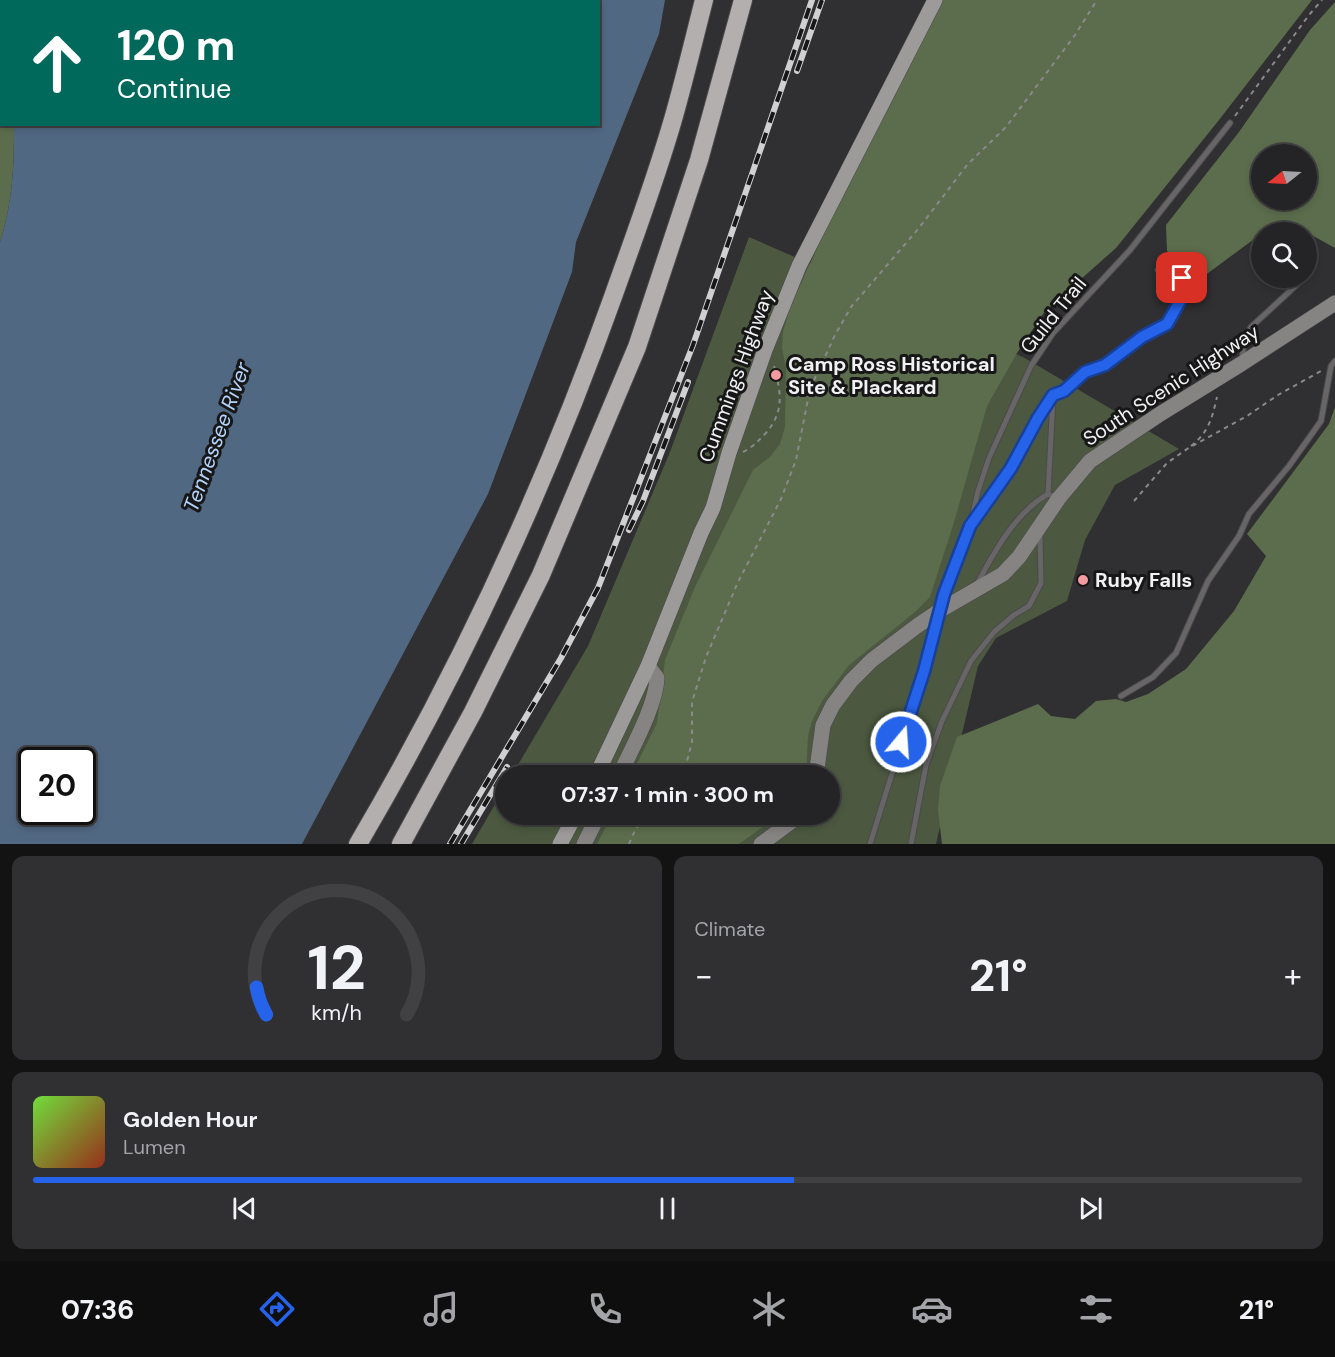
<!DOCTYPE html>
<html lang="en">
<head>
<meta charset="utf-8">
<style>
	body { margin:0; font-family:"DM Sans",sans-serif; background:#302f32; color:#f1f3f6; height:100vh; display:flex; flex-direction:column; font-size:22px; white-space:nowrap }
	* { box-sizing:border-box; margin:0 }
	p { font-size:20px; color:#a3a4a7 }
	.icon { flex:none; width:33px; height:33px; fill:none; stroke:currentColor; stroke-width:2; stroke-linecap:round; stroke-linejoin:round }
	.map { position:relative; height:844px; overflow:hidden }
	.side { display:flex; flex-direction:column; gap:12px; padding:12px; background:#141314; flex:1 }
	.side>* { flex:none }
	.guide { position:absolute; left:0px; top:0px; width:600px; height:126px; box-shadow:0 3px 9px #0003,0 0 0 2px #414042; background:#00695c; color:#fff; overflow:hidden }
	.needle { width:39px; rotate:252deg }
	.buttons { position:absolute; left:1251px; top:144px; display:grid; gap:12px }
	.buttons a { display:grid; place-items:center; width:66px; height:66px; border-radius:50%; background:#242325; box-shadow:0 3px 9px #0003,0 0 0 2px #414042; font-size:30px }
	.speed { position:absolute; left:18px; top:747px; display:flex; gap:12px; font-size:30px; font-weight:700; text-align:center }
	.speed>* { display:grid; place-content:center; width:78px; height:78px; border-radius:50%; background:#242325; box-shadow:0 3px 9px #0003,0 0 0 2px #414042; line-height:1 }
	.speed .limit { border:3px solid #111; border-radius:9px; background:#fff; color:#111 }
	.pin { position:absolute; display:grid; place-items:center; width:51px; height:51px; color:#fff; margin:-26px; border-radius:12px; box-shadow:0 3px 9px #0006 }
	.me { position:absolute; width:66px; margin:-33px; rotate:18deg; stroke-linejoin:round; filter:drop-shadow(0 0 4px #0008) }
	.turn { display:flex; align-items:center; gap:21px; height:126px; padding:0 18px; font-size:27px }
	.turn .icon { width:78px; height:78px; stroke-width:2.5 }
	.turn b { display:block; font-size:42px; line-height:51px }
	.big { font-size:45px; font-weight:700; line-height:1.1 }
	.side .tile { flex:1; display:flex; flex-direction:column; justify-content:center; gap:9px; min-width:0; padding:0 21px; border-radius:12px; background:#302f32 }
	.side .dial { align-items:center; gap:0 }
	.dial svg { height:156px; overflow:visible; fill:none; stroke:#414042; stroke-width:7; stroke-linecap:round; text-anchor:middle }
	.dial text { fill:#f1f3f6; stroke:none }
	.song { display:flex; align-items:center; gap:18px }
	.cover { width:72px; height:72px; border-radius:9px; background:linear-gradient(135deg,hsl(100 70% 55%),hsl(10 70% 35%)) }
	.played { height:6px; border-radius:3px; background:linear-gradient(90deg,#2563eb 60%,#414042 60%) }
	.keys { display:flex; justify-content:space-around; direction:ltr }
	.heat { display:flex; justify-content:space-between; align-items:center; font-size:33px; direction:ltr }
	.side .tiles { flex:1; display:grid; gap:12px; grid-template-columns:1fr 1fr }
	.tile:last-child { grid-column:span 2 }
	.trip { position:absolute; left:495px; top:765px; width:345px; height:60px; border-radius:30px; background:#242325; box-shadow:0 3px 9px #0003,0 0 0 2px #414042; font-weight:700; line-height:60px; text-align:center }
	.tabs { display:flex; height:96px; justify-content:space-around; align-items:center; background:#0e0e0f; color:#a3a4a7 }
	.tabs .icon { width:42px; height:42px }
	.tabs .selected { color:#2563eb }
	.tabs b { font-size:27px; color:#f1f3f6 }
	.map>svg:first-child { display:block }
	.green { fill:#4c5940 }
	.forest { fill:#5c6d4d; fill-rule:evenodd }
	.water { fill:#516883; fill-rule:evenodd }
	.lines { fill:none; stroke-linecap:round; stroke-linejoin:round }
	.service-casing { stroke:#4b4a4c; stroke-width:7 }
	.secondary-casing { stroke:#4b4a4c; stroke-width:16 }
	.primary-casing { stroke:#4b4a4c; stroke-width:16 }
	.motorway-casing { stroke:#4b4a4c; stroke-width:20 }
	.path { stroke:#8a898b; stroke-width:2; stroke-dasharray:4.5 4.5; stroke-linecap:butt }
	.service { stroke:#676565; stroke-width:5 }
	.secondary { stroke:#868383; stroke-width:15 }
	.primary { stroke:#9d9a9a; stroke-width:15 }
	.motorway { stroke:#b3afaf; stroke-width:18 }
	.rail-casing { stroke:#d0d0d2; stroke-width:6 }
	.rail { stroke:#181718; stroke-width:4; stroke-dasharray:11; stroke-linecap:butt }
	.route-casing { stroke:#184099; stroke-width:15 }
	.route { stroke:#2563eb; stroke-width:10 }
	.poi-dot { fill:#f49aa1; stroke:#181718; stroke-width:2 }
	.labels { text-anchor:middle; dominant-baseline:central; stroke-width:6; stroke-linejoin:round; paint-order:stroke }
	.street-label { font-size:20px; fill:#f1f1f3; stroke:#181718 }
	.poi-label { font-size:20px; font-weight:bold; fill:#f1f1f3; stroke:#181718; text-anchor:start }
	.water-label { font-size:21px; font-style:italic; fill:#b4d4fc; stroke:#181718 }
</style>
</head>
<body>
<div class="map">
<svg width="1335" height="844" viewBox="0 0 1335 844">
	<rect width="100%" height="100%" fill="#302f31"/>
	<!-- green -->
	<polygon class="green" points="749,237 1023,357 1179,449 1115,485 1085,540 1067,601 996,638 978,666 936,844 472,844 505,787 506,814 830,814 830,776 512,775 588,646 670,452"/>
	<!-- forest -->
	<g class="forest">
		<path d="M0 0 9 1 2 2V124L14 125C14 167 13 201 0 242Z"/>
		<polygon points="939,0 1312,0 1219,120 1116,248 1045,311 1017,353 987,406 954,522 930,597 915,612 849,665 822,701 812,721 808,736 806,775 631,776 657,723 665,660 695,587 753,470 770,457 780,444 785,427 786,367 782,348 783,332 790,308 821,239"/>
		<path d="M1335 2V248L1306 232 1267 231 1262 232 1261 234 1200 279 1167 251 1166 225 1239 132 1310 30ZM1262 154H1306V200H1262Z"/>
		<polygon points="1335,407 1335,844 942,844 938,810 940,786 957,737 1038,704 1051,716 1075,719 1096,701 1116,699 1126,702 1148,694 1186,669 1234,611 1266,556 1247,534 1329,424"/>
		<polygon points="612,815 612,814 779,815 739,844 597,844"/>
	</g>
	<!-- water -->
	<path class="water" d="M9 0H665L659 34 576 242 572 272 488 494 302 844H0V242C13 201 14 167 14 125L598 124V2ZM32 760H82V812H32Z"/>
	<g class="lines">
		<defs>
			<g id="service">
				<polyline points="1306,266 1312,249"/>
				<polyline points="1242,360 1244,341 1251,327 1301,281 1303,278"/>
				<polyline points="1048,494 1053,397"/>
				<polyline points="972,522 1011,468 1038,418 1053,395 1063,391 1085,372 1105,365 1142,337 1167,324 1180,301 1183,278 1166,262 1158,270"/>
				<path d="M977 584C994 552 1016 512 1048 494L1057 497"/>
				<polyline points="940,607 970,526 978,491 989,458 1031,366 1053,333 1130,250 1230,123"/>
				<polyline points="1121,696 1153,677 1176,653 1208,581 1239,536 1249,514 1289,466 1321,421 1331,366 1335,361"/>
				<polyline points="870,844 924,671 938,616"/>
				<polyline points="911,844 926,765 942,721 971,661 994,632 1014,615 1029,606 1041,583 1040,533"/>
			</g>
			<g id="secondary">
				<path d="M619 776C631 750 656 706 657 678L648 666"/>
				<polyline points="816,776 823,725 833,705 851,681 872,660 917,626 939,611 1003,574 1019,557 1059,498 1090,461 1160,414 1241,364 1335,303"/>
				<polyline points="584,844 599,814"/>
				<polyline points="761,844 792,821 797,814"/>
			</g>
			<g id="primary">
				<polyline points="596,776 648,666 701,533 713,508 729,453 765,350 799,266 935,0"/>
				<polyline points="560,844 576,814"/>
			</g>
			<g id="motorway">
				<path d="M358 844C461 669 546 485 614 294 635 235 657 176 674 116 685 77 694 39 704 0"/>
				<polyline points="401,844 473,712 541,575 637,347 699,160 743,0"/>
			</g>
		</defs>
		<!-- service casing -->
		<use href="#service" class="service-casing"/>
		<!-- secondary casing -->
		<use href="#secondary" class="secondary-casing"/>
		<!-- primary casing -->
		<use href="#primary" class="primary-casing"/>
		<!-- motorway casing -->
		<use href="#motorway" class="motorway-casing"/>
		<!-- path -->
		<g class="path">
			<polyline points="1235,116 1309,15 1322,0"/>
			<path d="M1191 446C1209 432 1212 418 1217 397"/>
			<path d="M743 452C753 447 758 441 765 434 785 412 781 392 774 366"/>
			<polyline points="1134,501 1167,463 1187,449 1247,416 1278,395 1321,371"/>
			<polyline points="679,776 685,769 692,742 692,702 706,657 738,582 781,499 796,460 810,389 835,335 851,307 919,228 967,165 1006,127 1075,35 1097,0"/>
			<polyline points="629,844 635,830 647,814"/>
		</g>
		<!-- service -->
		<use href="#service" class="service"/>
		<!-- secondary -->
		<use href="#secondary" class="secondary"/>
		<!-- primary -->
		<use href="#primary" class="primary"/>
		<!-- motorway -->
		<use href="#motorway" class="motorway"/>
		<defs>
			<g id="rail">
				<polyline points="797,71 822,0"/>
				<polyline points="629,530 643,501 688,382"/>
				<polyline points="450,844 561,658 598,588 693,345 812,0"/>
				<polyline points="461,844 507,767"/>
			</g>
		</defs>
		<!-- rail casing -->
		<use href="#rail" class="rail-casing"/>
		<!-- rail -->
		<use href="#rail" class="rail"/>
	</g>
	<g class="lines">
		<defs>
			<polyline id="route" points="901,742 924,671 944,594 970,526 1011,468 1038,418 1053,395 1064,391 1085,372 1105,365 1142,337 1167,324 1180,301 1182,278"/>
		</defs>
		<!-- route casing -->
		<use href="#route" class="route-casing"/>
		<!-- route -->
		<use href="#route" class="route"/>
	</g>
	<!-- markers -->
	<g class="poi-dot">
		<circle cx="776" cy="375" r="6"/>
		<circle cx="1083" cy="580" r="6"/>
	</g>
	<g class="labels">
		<!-- street labels -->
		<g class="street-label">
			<text transform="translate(1053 315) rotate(-51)">Guild Trail</text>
			<text transform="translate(736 376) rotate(-70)">Cummings Highway</text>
			<text transform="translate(1171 385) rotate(-33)">South Scenic Highway</text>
		</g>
		<!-- poi labels -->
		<g class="poi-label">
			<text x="788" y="364">Camp Ross Historical<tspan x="788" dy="23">Site &amp; Plackard</tspan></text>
			<text x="1095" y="580">Ruby Falls</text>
		</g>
		<!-- water labels -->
		<g class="water-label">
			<text transform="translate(217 437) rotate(-70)">Tennessee River</text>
		</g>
	</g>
</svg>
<div class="buttons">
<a><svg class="needle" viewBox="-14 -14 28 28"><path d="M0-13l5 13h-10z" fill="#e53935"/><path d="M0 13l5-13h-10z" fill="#a3a4a7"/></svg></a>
<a><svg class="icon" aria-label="search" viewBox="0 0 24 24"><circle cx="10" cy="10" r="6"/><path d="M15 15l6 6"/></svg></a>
</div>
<div class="speed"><div class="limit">20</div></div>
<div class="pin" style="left:1182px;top:278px;background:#d93025"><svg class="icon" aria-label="arrive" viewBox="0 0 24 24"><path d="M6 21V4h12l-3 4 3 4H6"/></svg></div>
<svg class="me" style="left:901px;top:742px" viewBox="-20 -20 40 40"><circle r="17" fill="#2563eb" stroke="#fff" stroke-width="3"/><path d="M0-11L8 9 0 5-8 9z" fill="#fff"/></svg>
<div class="trip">07:37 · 1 min · 300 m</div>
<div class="guide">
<div class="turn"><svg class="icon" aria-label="ahead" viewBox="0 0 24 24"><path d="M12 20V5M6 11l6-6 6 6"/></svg><div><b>120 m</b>Continue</div></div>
</div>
</div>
<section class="side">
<div class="tiles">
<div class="tile dial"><svg viewBox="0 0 100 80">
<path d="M14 69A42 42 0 1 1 86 69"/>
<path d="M14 69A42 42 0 0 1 9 55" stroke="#2563eb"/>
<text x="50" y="56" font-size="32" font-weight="700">12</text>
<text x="50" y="72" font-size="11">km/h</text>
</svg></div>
<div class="tile"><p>Climate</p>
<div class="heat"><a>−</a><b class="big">21°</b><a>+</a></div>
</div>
<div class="tile">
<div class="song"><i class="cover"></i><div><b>Golden Hour</b><p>Lumen</p></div></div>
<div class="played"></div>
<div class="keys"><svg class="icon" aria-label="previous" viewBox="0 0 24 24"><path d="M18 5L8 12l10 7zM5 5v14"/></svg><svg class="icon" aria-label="pause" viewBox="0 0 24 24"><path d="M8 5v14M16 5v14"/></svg><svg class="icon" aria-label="next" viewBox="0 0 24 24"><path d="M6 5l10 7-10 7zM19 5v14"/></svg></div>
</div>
</div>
</section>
<nav class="tabs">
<b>07:36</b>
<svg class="icon selected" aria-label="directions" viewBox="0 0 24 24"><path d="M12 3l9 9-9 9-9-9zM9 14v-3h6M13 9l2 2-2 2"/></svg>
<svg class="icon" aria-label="music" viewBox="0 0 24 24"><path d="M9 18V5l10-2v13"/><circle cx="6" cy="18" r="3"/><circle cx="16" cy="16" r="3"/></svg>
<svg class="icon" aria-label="phone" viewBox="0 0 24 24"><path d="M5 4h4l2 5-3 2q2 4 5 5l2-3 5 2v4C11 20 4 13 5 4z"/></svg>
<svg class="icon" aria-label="climate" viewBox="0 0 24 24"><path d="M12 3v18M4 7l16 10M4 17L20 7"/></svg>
<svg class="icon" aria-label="car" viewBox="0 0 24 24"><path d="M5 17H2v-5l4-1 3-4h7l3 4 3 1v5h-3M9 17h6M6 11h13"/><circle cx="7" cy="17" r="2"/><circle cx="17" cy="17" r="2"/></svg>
<svg class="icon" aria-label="filters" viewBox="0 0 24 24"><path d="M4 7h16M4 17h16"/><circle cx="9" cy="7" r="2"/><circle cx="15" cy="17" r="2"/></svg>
<b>21°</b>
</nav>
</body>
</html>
